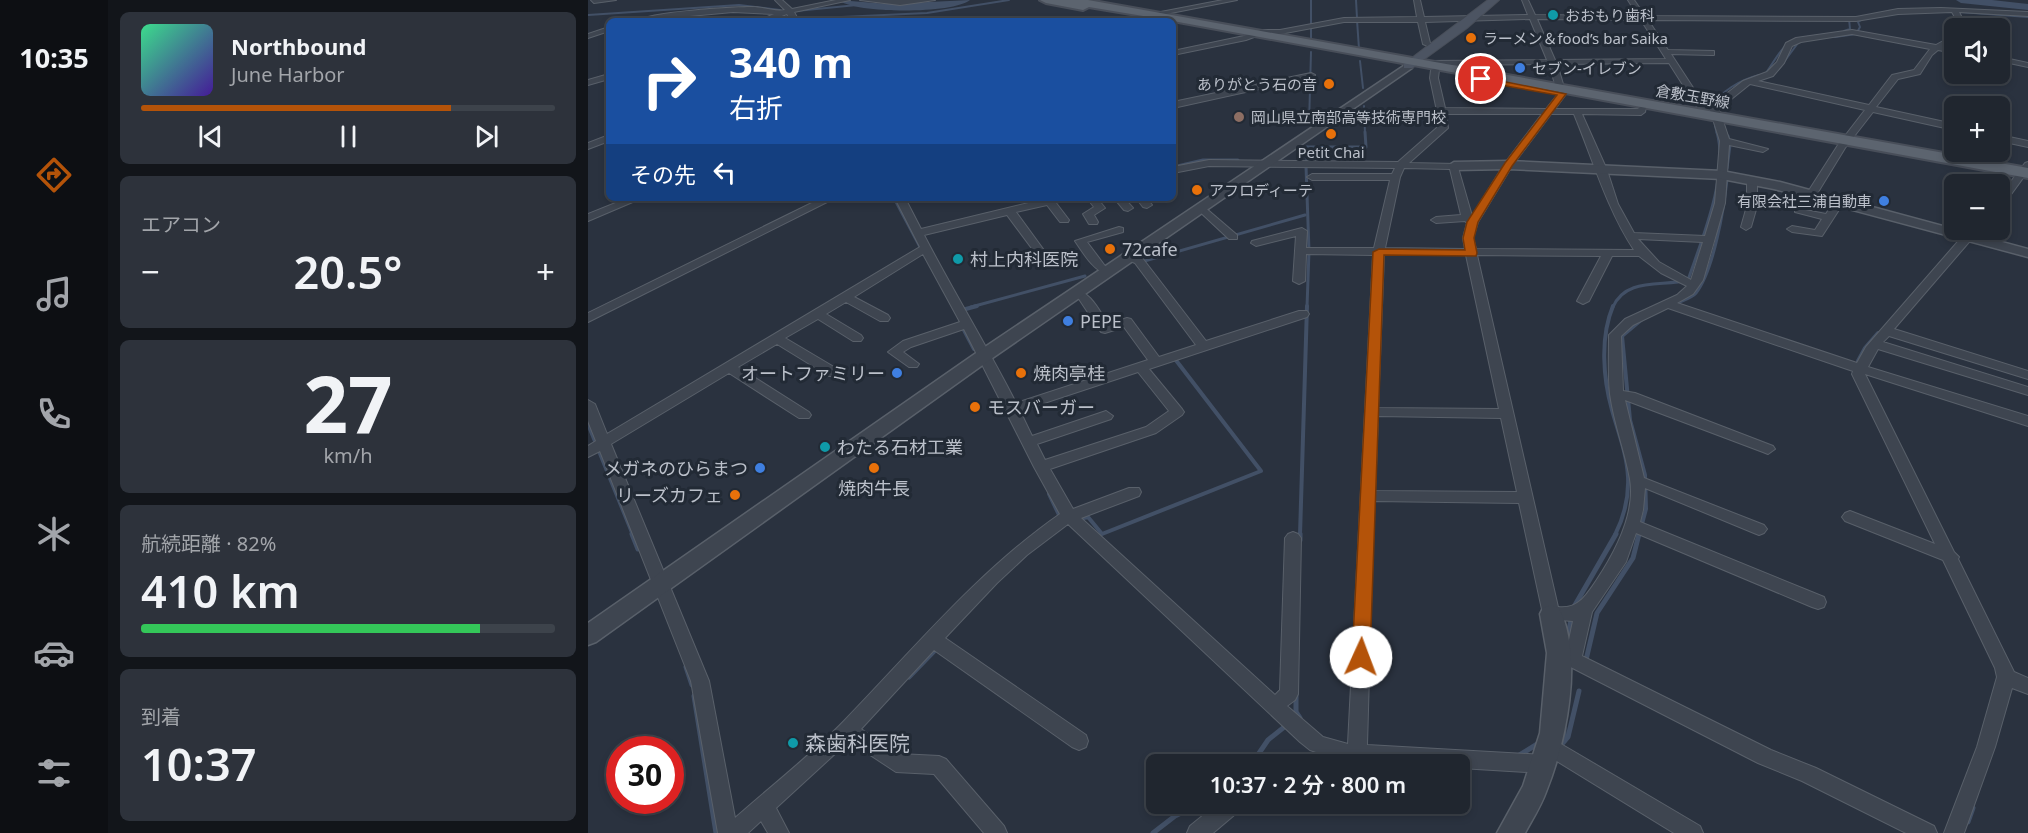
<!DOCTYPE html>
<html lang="ja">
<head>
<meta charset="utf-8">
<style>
	body { margin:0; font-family:"Noto Sans","Noto Sans JP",sans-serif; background:#2d323b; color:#f1f3f6; height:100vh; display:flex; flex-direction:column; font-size:22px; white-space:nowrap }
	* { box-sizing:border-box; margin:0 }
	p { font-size:20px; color:#a2a5aa }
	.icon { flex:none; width:33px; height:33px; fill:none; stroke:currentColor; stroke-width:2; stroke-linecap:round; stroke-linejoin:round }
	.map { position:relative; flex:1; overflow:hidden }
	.sheet { display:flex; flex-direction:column; gap:12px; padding:12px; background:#12151a; width:480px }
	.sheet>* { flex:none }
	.hud { position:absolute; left:18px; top:18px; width:570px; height:183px; border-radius:9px; box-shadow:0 3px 9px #0003,0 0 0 2px #3d434b; background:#1a4fa0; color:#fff; overflow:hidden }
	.fabs { position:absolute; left:1356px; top:18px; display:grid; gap:12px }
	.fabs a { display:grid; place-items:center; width:66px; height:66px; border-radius:9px; background:#20262f; box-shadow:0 3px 9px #0003,0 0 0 2px #3d434b; font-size:30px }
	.speed { position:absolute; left:18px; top:736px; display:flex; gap:12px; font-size:30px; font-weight:700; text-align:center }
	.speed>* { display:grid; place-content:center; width:78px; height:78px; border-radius:50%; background:#20262f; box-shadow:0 3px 9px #0003,0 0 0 2px #3d434b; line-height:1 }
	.speed .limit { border:9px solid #d22; background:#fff; color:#111 }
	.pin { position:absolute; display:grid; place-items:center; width:51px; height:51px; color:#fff; margin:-26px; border:3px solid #fff; border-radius:50%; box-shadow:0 2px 6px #0007 }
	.me { position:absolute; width:66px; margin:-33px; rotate:2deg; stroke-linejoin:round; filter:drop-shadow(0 0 4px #0008) }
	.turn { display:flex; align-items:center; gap:21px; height:126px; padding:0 24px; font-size:27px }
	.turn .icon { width:78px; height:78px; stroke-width:2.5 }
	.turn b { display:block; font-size:42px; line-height:51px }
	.then { display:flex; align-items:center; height:57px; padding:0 24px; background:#0003; gap:12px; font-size:22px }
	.big { font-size:45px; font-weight:600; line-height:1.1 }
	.sheet .tile { flex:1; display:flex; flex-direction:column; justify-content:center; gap:9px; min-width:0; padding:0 21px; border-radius:9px; background:#2d323b }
	.sheet .dial { align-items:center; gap:0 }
	.dial b { font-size:78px; line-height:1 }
	.song { display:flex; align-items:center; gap:18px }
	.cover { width:72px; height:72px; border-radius:9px; background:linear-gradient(135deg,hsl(150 70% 55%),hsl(260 70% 35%)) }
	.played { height:6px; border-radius:3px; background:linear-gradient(90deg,#b45309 75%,#3d434b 75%) }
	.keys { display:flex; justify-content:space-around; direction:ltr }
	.heat { display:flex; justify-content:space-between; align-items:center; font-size:33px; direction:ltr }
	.charge { height:9px; border-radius:4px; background:linear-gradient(90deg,#34c759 82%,#3d434b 0) }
	.trip { position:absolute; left:558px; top:754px; width:324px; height:60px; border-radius:9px; background:#20262f; box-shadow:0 3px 9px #0003,0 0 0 2px #3d434b; font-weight:600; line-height:60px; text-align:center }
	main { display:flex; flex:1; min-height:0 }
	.dock { display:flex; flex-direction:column; width:108px; justify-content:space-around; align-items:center; background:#0d0f13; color:#a2a5aa }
	.dock .icon { width:42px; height:42px }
	.dock .on { color:#b45309 }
	.dock b { font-size:27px; color:#f1f3f6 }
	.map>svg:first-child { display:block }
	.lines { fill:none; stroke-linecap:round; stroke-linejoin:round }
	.stream-far3 { stroke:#425066; stroke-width:2 }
	.stream-far2 { stroke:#425066; stroke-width:3 }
	.stream-far1 { stroke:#425066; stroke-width:4 }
	.stream { stroke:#425066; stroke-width:5 }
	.river { fill:#425066; fill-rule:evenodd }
	.minor-casing { stroke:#59606a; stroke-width:2 }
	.tertiary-casing { stroke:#59606a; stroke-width:3 }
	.secondary-casing { stroke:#484e59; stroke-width:2 }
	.primary-casing { stroke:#484e59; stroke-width:4 }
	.minor { fill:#3e4550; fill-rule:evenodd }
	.tertiary { fill:#3e4550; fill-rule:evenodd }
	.secondary { fill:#4c5462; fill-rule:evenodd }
	.primary { fill:#5c646f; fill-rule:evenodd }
	.route { fill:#b45309; stroke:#753606; stroke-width:1.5 }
	.culture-dot { fill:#0f9aa8; stroke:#222a35; stroke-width:2 }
	.food-dot { fill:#e8710a; stroke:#222a35; stroke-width:2 }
	.shop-dot { fill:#3f7fe0; stroke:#222a35; stroke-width:2 }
	.education-dot { fill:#8d6e63; stroke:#222a35; stroke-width:2 }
	.labels { text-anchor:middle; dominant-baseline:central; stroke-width:6; stroke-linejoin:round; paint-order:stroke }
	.far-poi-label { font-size:15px; fill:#bbc0ca; stroke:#222a35; text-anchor:start }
	.far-street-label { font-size:15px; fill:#bbc0ca; stroke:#222a35 }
	.poi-label { font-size:18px; fill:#bbc0ca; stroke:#222a35; text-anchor:start }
	.near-poi-label { font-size:21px; fill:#bbc0ca; stroke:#222a35; text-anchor:start }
</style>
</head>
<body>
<main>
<nav class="dock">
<b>10:35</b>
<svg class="icon on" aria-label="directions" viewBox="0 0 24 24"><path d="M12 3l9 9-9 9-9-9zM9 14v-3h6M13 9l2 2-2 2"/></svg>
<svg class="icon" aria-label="music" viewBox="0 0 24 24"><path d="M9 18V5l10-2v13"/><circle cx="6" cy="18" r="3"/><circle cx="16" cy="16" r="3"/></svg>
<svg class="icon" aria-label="phone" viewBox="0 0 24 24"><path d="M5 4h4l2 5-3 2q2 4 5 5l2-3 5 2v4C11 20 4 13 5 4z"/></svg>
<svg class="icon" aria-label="climate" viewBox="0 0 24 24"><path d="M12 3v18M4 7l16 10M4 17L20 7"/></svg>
<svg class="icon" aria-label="car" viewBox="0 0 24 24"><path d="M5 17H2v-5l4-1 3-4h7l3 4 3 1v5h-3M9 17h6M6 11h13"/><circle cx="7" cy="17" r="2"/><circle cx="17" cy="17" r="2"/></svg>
<svg class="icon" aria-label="filters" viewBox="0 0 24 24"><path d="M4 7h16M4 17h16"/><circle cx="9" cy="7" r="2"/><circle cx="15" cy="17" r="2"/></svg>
</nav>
<section class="sheet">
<div class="tile">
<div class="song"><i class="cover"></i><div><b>Northbound</b><p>June Harbor</p></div></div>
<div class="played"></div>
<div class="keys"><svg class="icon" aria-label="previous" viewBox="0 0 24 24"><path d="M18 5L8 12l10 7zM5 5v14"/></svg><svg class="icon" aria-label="pause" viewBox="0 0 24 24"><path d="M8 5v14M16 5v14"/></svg><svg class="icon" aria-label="next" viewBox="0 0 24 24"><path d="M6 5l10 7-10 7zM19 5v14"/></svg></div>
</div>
<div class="tile"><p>エアコン</p>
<div class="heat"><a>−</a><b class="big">20.5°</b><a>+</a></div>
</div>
<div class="tile dial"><b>27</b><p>km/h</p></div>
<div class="tile"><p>航続距離 · 82%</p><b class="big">410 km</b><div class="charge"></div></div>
<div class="tile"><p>到着</p><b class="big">10:37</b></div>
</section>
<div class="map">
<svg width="1440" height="833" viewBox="0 0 1440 833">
	<rect width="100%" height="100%" fill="#2a323f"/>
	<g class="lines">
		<!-- stream-far3 -->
		<g class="stream-far3">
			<polyline points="723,0 723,40"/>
			<polyline points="768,0 769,18"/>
			<polyline points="208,11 269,5"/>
			<polyline points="1372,12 1440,17"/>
			<polyline points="0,15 151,5 192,10"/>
			<polyline points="210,19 339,13 421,0"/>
			<polyline points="769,20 771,49"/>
			<polyline points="1256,31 1262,29 1261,19"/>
			<polyline points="1247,37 1268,34 1272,27 1270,22 1275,19"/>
			<polyline points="772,61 775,88"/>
			<path d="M1178 73C1202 37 1197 40 1240 34"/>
			<polyline points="1170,81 1190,70 1210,43"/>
			<polyline points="776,106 777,134"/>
			<path d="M1122 108C1133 91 1152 80 1171 75"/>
			<polyline points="721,125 723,52"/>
			<polyline points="1127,126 1129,134"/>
		</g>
		<!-- stream-far2 -->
		<g class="stream-far2">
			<polyline points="719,147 778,147 777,132"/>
			<polyline points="719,147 719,161"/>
			<polyline points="718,166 721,251 719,307"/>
			<polyline points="585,167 615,160 650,160"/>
			<polyline points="1139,168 1142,145 1140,136"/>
			<polyline points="1412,195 1417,189"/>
			<polyline points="306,198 332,247"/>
			<polyline points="553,262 717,215"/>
			<path d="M1087 304C1093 301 1104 298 1108 293 1126 270 1136 208 1139 179"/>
			<polyline points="383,307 497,276"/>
			<path d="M1025 307C1038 277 1074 287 1100 280 1114 239 1141 175 1129 132"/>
		</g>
		<!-- stream-far1 -->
		<g class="stream-far1">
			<path d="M1025 306C1012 337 1015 378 1024 410 1030 432 1039 454 1040 477 1041 497 1036 517 1027 535"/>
			<polyline points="374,310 389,306"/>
			<polyline points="376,330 386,349"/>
			<polyline points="1270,361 1277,348 1290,333"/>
			<polyline points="0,424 45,535"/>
			<polyline points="461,494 472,517"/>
			<polyline points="491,519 500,517 514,534 673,471 587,359"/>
			<polyline points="712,535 719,306"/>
			<polyline points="1051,535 1058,509 1057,475 1042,420 1034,336 1053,320"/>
		</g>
		<!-- stream -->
		<g class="stream">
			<polyline points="44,534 50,549"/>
			<polyline points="712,540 712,534"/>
			<polyline points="987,605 1028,534"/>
			<polyline points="979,640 983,620"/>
			<polyline points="998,660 1009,613 1045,558 1051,534"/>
			<polyline points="98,667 104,685"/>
			<polyline points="321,677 349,648"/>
			<polyline points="708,694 708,712 712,718"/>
			<polyline points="106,696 128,833"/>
			<polyline points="972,739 976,739 976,728"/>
			<polyline points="975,743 980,737 991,691"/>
			<polyline points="930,756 951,743"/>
			<polyline points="663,765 680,740 700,724"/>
			<polyline points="1380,822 1385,808"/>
			<polyline points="565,833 587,816 612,804"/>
		</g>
		<!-- river -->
		<g class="river">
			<path d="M250 0 300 4 382 0C365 14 268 14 250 0Z"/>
			<polygon points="1368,0 1404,0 1440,4 1440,10 1373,3"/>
		</g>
		<defs>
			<g id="minor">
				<polygon points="3,0 28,0 6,3"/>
				<path d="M187 0H194L204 9 248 0H262L206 12 211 21H203L199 14 180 21H170L186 14 145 12 47 21C64 12 142 7 164 7 175 7 187 12 197 10Z"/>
				<polygon points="272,0 347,0 312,5"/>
				<polygon points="635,0 649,0 542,21 526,21"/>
				<path d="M826 0H832L836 17 940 15 934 0H940L947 15 1050 16 1040 0H1046L1057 16 1268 17 1310 9 1353 8 1440 12V16L1371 12 1379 28H1373L1364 12 1310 14 1268 21 1060 20 1080 50 1126 51V55H1123L1083 54 1115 103 1124 105 1155 81 1179 72 1189 62 1198 43 1208 38 1264 30 1348 45 1366 35V40L1356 47 1366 49V53L1350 50 1344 55 1332 74 1310 79 1288 107 1366 124V130L1285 112 1257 148 1227 197H1219L1218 195 1250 145 1277 110 1162 84 1131 109 1141 139 1180 149 1175 152 1141 145 1137 203 1115 280 1105 294 1089 303 1269 363 1278 347 1373 238 1383 230H1394L1381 242 1306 329 1440 371V379L1301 336 1295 342 1440 387V395L1290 349 1280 367 1440 416V426L1277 374 1366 552 1371 557 1370 559 1426 672 1440 678V694L1424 688 1407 747 1376 833H1356L1389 747 1409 677 1407 668 1355 560 1257 521 1254 517 1257 513 1262 511 1347 544 1264 374 1265 371 1080 308 1045 325 1033 336 1035 391 1047 393 1185 446 1187 449 1180 454 1175 452 1037 400 1056 478 1176 525 1179 529 1176 533 1171 535 1166 533 1057 488 1055 510 1052 522 1236 597 1238 602 1236 607 1230 609 1224 607 1048 533 1038 562 1004 612 994 656 1183 750 1228 768 1346 826 1349 833H1318L1214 781 1170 763 965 658 962 653 965 648 971 646 979 649 985 621 957 619 955 614 931 503 786 501 779 745 956 755 963 758 966 764 963 770 956 773 872 768V765L757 761 750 765H704L707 759 734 754 722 750 712 742 480 524 439 555 409 583 357 638 498 735 500 741 498 747 491 750 484 747 346 650 273 729 311 754 351 756 358 759 416 826 419 833H396L346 774 308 772 261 741 188 808 201 833H180L173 821 160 833H130L103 681 12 451 0 457V446L8 441 0 421V400L7 404 19 434 332 247 307 198H317L333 229 461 198H480L468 203 481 220 480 222H472L459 205 428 212 463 260 462 262H454L419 215 336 235C365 291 399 346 428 403L560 360 536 327 517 333 513 332 491 299 483 293 485 291C501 288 512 312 520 324L539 318 543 319 571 357 608 345 547 263 538 259V255L542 254 555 259 618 341 711 311H719L721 314 719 317 561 369 594 409 596 412 594 415 568 433 462 469 485 509 541 488H551L553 492 551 496 493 518 687 695 692 690 697 538 700 534 705 532 710 534 713 538 710 694 707 700 699 706 735 737 760 744 785 255 718 254 717 281 711 284 705 281 708 236 668 246 663 243 664 241 714 228 719 231 718 248H786L802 180H724L719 177 724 174H804L807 168 621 166 585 173V167L621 160 810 162 852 125 842 78 843 70 847 68 851 70 850 78 857 108 958 109 970 94 961 64 842 65 838 63 842 61 959 60 942 19 837 22 842 43 850 47 846 49 835 44 830 22H756L692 34H674L658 40 585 55V51L656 36 673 30H692L756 18 829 17ZM949 19 1053 20 1078 59 967 60ZM1264 34 1342 49 1326 70 1304 75 1281 105 1170 81 1185 76 1196 63 1204 46 1213 42ZM1081 63 1109 107 1122 110 1132 141 1127 203 1117 236 1046 233 1030 204 1019 170 994 114 1053 115 1057 112 1058 107H1052L1050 109H967L978 94 969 64ZM858 114H954L917 163 884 216 869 164 821 163 860 128ZM963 114H986C1005 160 1019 209 1046 250L888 249 885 238 890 222 924 166ZM816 168 862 169 873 215 848 217 843 220 848 223 877 221 879 223 875 238 877 249 797 248 812 177ZM1050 239 1115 242 1103 280 1071 262ZM335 254 372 322 315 341 300 352 321 367H329L331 364 315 352 323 347 376 329 446 467 472 514C390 571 325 650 256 721 222 756 183 786 147 818L121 681 23 444 141 373 211 418H221L223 415 221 412 150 367 189 344 241 376H251L252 373 251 370 197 338 230 319 265 341H273L275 338 273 335 238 314 258 302 292 321H300L302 318 300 315 266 297ZM796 255H878L911 409 790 408ZM889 255 1013 256 989 301 995 304 1001 301 1024 256H1051L1073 273 1099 286 1089 295 1037 319 1021 335C1021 355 1020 375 1022 394 1026 423 1037 451 1042 479 1048 514 1026 554 1008 581 997 597 990 609 970 607ZM550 372 581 411 558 427 457 460 449 444 523 419 525 416 518 411 444 436 432 411ZM790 416 913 418 929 492 787 491Z"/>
				<polygon points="21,27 21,31 0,38 0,34"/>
				<polygon points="1412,57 1440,63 1440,67 1412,61"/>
				<polygon points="723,73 727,75 726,77 585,108 585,102"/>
				<polygon points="21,74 21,79 0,85 0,80"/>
				<polygon points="21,135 21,141 0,149 0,143"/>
				<polygon points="1412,135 1440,141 1440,147 1412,141"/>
				<polygon points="1440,162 1440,171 1416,204 1412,205 1412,196 1437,163"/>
				<polygon points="1164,177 1169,180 1169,206 1163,227 1158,230 1153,227 1159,206 1159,180"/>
				<polygon points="40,198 54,198 0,221 0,214"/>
				<polygon points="234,198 247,198 0,322 0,313"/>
				<polygon points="499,198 509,198 517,208 506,215 510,222 509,224 501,224 495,214 506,207"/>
				<polygon points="526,198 536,198 545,208 540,211 536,210"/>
				<polygon points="548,198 558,198 564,205 559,208 555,207"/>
				<polygon points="1251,199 1256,202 1234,236 1204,232 1199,229 1204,226 1227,230 1234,219 1207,212 1207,208 1238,214 1247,200"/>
				<polygon points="614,205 649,235 649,239 641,239 610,210 609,208"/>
				<path d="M531 227 535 228V232L499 242 517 266 526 272 520 275C505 270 496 254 487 241Z"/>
				<polygon points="961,737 1112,826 1115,833 1086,833 954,752 952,746 954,740"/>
				<polygon points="629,804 654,804 651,811 625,833 599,833 602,826"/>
			</g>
			<g id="tertiary">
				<polygon points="820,63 824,64 824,68 403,359 8,642 0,645 0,623 391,351"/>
				<polygon points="920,161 1134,171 1192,182 1440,249 1440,257 1186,189 1134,179 920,169 866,170 860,166 866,162"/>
				<path d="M963 605 971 608C996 658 978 742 958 792 953 806 944 820 937 833H909L935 786 952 733 959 653 952 614 955 608Z"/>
			</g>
			<polygon id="secondary" points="900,0 911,0 879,28 824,68 816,68 816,64"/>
			<polygon id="primary" points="452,0 500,0 1440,168 1440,178 585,21 501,7 495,10 458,3"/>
		</defs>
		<!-- minor casing -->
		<use href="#minor" class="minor-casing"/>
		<!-- tertiary casing -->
		<use href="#tertiary" class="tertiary-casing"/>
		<!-- secondary casing -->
		<use href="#secondary" class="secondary-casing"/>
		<!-- primary casing -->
		<use href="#primary" class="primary-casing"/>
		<!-- minor -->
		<use href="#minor" class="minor"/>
		<!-- tertiary -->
		<use href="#tertiary" class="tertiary"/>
		<!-- secondary -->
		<use href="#secondary" class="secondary"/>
		<!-- primary -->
		<use href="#primary" class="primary"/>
	</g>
	<!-- route -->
	<polygon class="route" points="893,77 978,94 924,166 890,222 886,238 889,253 888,256 796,255 782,657 779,662 773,664 767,662 764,657 785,252 791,249 877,250 875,238 879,222 917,163 969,95 890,81 889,79"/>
	<!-- markers -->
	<g class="culture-dot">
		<circle cx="965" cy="15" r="6"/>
		<circle cx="370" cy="259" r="6"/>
		<circle cx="237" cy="447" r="6"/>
		<circle cx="205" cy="743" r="6"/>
	</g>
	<g class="food-dot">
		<circle cx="883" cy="38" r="6"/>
		<circle cx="741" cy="84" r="6"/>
		<circle cx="743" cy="134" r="6"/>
		<circle cx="609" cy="190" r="6"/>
		<circle cx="522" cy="249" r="6"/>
		<circle cx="433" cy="373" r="6"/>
		<circle cx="387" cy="407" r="6"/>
		<circle cx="286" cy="468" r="6"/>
		<circle cx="147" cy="495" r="6"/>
	</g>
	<g class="shop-dot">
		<circle cx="932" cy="68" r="6"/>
		<circle cx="1296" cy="201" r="6"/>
		<circle cx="480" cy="321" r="6"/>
		<circle cx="309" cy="373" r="6"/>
		<circle cx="172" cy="468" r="6"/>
	</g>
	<circle class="education-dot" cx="651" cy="117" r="6"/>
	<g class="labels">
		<!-- far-poi labels -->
		<g class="far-poi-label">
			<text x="977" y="15">おおもり歯科</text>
			<text x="895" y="38">ラーメン＆food’s bar Saika</text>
			<text x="944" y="68">セブン-イレブン</text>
			<text x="729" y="84" text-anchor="end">ありがとう石の音</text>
			<text x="663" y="117">岡山県立南部高等技術専門校</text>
			<text x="743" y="152" text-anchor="middle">Petit Chai</text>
			<text x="621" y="190">アフロディーテ</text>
			<text x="1284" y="201" text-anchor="end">有限会社三浦自動車</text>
		</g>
		<!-- far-street labels -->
		<g class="far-street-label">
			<text transform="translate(1105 96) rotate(10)">倉敷玉野線</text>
		</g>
		<!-- poi labels -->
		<g class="poi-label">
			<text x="534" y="249">72cafe</text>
			<text x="382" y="259">村上内科医院</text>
			<text x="492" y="321">PEPE</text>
			<text x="297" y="373" text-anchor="end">オートファミリー</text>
			<text x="445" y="373">焼肉亭桂</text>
			<text x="399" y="407">モスバーガー</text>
			<text x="249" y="447">わたる石材工業</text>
			<text x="160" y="468" text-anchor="end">メガネのひらまつ</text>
			<text x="286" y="488" text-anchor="middle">焼肉牛長</text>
			<text x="135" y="495" text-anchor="end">リーズカフェ</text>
		</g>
		<!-- near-poi labels -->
		<g class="near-poi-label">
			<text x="217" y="743">森歯科医院</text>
		</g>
	</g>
</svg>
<div class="fabs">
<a><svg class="icon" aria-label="sound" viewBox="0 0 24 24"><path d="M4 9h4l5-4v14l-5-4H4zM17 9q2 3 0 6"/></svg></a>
<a>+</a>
<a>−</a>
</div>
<div class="speed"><div class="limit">30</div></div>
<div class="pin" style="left:893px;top:79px;background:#d93025"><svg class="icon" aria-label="arrive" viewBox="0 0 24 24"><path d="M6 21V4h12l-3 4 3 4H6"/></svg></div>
<svg class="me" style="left:773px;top:657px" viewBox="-20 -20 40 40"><circle r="19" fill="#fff"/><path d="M0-13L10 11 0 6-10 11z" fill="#b45309"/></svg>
<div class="trip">10:37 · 2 分 · 800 m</div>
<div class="hud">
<div class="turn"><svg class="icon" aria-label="right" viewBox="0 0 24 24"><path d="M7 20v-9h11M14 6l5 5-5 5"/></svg><div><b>340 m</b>右折</div></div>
<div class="then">その先<svg class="icon" aria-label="left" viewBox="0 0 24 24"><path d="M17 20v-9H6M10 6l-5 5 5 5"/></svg></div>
</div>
</div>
</main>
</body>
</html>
